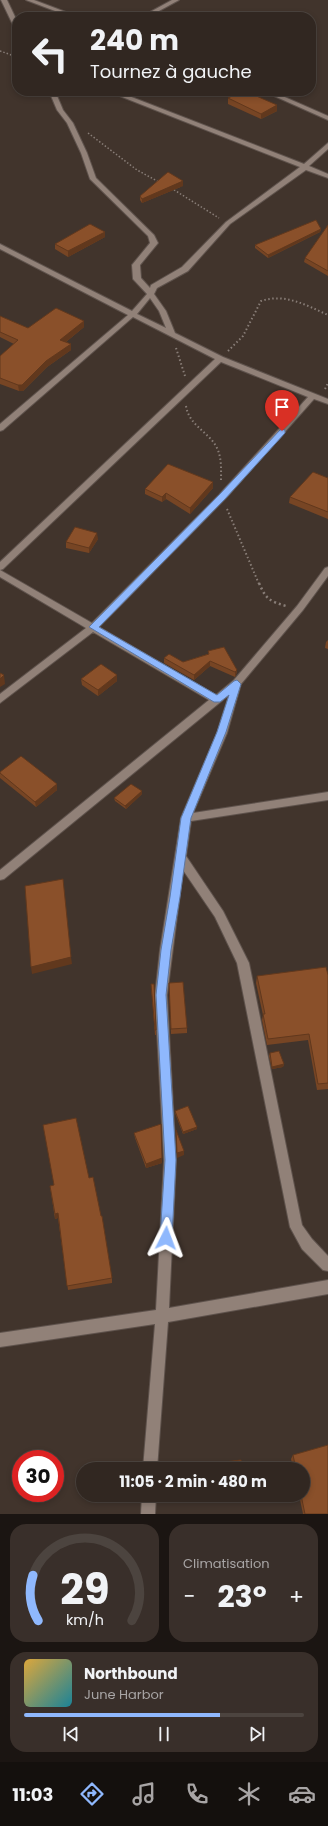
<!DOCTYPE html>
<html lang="fr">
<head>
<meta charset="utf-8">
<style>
	body { margin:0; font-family:Poppins,sans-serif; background:#392f2a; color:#f1f3f6; height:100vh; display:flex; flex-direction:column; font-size:15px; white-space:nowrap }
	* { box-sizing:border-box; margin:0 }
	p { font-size:13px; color:#a8a5a5 }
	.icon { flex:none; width:22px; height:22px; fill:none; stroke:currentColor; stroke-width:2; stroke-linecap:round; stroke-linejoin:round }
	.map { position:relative; height:1514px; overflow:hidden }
	.side { display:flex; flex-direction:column; gap:10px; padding:10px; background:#1b1512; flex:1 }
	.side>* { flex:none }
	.hud { position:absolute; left:12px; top:12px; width:304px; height:84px; border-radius:16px; box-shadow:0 2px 6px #0003,0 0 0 1px #4c443f; background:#312721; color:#f1f3f6; overflow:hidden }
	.speed { position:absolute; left:12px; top:1450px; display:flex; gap:8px; font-size:20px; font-weight:700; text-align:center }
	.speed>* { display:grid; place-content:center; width:52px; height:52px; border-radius:50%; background:#312721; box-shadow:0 2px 6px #0003,0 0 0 1px #4c443f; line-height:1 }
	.speed .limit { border:6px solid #d22; background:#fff; color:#111 }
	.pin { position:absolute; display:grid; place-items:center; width:34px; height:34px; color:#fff; margin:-41px -17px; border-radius:50% 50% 50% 0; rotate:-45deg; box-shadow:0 0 4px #0007 }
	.pin .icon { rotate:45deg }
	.me { position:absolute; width:44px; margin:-22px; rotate:3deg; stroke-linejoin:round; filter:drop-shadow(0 0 3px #0008) }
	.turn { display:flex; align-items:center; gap:14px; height:84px; padding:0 12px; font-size:18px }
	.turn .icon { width:52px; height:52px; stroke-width:2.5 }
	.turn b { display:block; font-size:28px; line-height:34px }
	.big { font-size:30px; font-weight:700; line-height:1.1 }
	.side .card { flex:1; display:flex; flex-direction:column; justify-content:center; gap:6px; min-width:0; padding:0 14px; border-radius:16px; background:#392f2a }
	.side .dial { align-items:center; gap:0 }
	.dial svg { height:104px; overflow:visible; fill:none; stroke:#4c443f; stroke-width:7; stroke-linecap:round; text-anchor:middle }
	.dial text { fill:#f1f3f6; stroke:none }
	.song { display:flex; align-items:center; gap:12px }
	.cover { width:48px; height:48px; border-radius:6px; background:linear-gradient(135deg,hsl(40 70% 55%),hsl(190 70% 35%)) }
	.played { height:4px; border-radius:2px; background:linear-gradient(90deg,#8fb8fd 70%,#4c443f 70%) }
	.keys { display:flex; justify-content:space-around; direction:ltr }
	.heat { display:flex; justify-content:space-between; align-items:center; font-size:22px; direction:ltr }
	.side .tiles { flex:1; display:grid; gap:10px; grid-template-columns:1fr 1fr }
	.card:last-child { grid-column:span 2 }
	.trip { position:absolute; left:76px; top:1462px; width:234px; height:40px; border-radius:20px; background:#312721; box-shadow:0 2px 6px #0003,0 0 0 1px #4c443f; font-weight:700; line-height:40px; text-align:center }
	.menu { display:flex; height:64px; justify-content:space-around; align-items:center; background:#14100d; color:#a8a5a5 }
	.menu .icon { width:28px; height:28px }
	.menu .active { color:#8fb8fd }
	.menu b { font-size:18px; color:#f1f3f6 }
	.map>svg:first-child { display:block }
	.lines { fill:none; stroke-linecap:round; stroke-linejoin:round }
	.minor-casing { stroke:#5e524c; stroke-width:2 }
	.path-far2 { stroke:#887d77; stroke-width:1.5; stroke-dasharray:1.5 2; stroke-linecap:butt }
	.path-far1 { stroke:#887d77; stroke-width:2; stroke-dasharray:1.5 2.5; stroke-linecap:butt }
	.path { stroke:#887d77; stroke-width:2.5; stroke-dasharray:2 3; stroke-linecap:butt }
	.minor { fill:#918178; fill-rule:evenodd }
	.wall { fill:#774524 }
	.shaded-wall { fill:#61381d }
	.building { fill:#8a502a; stroke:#61381d }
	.route { fill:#8fb8fd; stroke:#5d78a4 }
</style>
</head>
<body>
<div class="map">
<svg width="328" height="1514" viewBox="0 0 328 1514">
	<rect width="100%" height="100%" fill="#41342c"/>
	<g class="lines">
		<defs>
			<g id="minor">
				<polygon points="1,0 7,0 17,21 17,29 14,27"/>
				<polygon points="26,0 34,0 79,17 71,17"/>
				<polygon points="172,0 179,0 148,17 141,17"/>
				<path d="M49 91H55L63 110 73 123 87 153 96 178 154 235 158 243 140 265 141 278 150 288 151 285 182 267 226 222 300 167 107 91H116L304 164 328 143V149L309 166 328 174V178L306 170 230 224 188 271 157 288 154 294 166 311 175 333 223 357 328 399V404L314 399 225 499 99 627 216 695 234 680 297 606 325 568 328 567V576L303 610 241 684 227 733 193 813 328 792V800L191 821 186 856 223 911 249 963 302 1225 312 1239 328 1256V1271L323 1270 302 1249 290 1227 237 963 215 917 183 870 167 995 176 1161 169 1308 328 1280V1294L168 1322 157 1469H143L155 1324 0 1347V1333L156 1310 164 1161 155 995 160 950 181 818 217 733 229 695 4 879 0 880V870L209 700 93 632 0 703V694L86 628 0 577V562L215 359 133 317 3 430 0 431V424L128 315 0 249V244L132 311 147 294 133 279 132 265 150 243 148 236 90 179 81 153 67 123 57 110ZM150 298 159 311 166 328 137 314ZM221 362 308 397 219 495 92 623 0 570 3 569Z"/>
				<polygon points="263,91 271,91 328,116 328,120"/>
				<polygon points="142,1495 156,1495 155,1514 141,1514"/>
			</g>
		</defs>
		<!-- minor casing -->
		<use href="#minor" class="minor-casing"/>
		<!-- path-far2 -->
		<g class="path-far2">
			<polyline points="0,51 17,57"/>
			<polyline points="88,133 137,170 159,182"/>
			<polyline points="171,188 219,218"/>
		</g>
		<!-- path-far1 -->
		<g class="path-far1">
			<polyline points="176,348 185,376"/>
			<path d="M228 351 243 336 261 301C285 293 306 305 328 315"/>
			<polyline points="325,389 328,383"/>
			<path d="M186 406C189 425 207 431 216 446 222 457 221 469 221 481"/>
			<polyline points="227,509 259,584"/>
		</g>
		<!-- path -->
		<path class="path" d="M259 583C266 599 269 601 286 606"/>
		<!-- minor -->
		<use href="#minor" class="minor"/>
	</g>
	<!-- wall -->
	<g class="wall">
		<polygon points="228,98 277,111 261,119 228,104"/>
		<polygon points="183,186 142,203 140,200 140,196"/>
		<polygon points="328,225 328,276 304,262 305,258"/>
		<polygon points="321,229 320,232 268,258 255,248 255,245"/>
		<polygon points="105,237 68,257 55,249 55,244"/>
		<polygon points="0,316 28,328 84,321 84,327 66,342 71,344 71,350 47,367 23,391 19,391 0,384 0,356 14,344 0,337"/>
		<polygon points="328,478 328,519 289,503 290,497"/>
		<polygon points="213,488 190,514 166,499 162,502 145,494 145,489"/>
		<polygon points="98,539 89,553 66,548 66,542"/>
		<polygon points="328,640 328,649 325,648 326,642"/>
		<polygon points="208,651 237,670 236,675 235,677 210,666 194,680 164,663 164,658 183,662 208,654"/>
		<polygon points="81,679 117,681 98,696 82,685"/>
		<polygon points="0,772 57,790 36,807 0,778"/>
		<polygon points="142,794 126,809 115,801 114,798"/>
		<polygon points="328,975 328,1089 317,1090 308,1040 267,1045 262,1020 263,1015 256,983 257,976"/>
		<polygon points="169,983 187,1028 187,1033 171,1034"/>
		<polygon points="151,984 156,1030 156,1035 155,1035"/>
		<polygon points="270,1053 284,1064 283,1067 272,1069 269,1056"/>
		<polygon points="175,1111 197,1129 183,1134 175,1113"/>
		<polygon points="134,1133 162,1163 146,1168 135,1138"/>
		<polygon points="89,1178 112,1278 112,1283 68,1290 58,1218 55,1219 50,1186"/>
		<polygon points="328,1445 328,1514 303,1514 299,1495 303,1495 303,1469 293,1469 291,1459 293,1455"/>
	</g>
	<!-- shaded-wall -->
	<g class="shaded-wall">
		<polygon points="277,105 277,111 261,119 261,114"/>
		<polygon points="183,181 183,186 142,203 142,199"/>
		<polygon points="321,229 320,232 268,258 268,255"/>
		<polygon points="105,232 105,237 68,257 68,251"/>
		<polygon points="84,321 84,327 61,346 60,340"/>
		<polygon points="71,344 71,350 47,367 23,391 19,391 18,385 46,361"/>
		<polygon points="213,482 213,488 190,514 190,508"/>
		<polygon points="166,493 166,499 162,502 162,497"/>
		<polygon points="97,533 98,539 89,553 89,548"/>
		<polygon points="210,661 210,666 194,680 194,675"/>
		<polygon points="237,670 236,675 235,677 235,672"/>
		<polygon points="4,675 5,684 0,687 0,679"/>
		<polygon points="117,675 117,681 98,696 98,690"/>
		<polygon points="57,784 57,790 36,807 35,802"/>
		<polygon points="142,791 142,794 126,809 125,806"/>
		<polygon points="71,957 72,964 32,974 31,967"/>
		<polygon points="284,1064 283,1067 272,1069 272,1067"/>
		<polygon points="197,1127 197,1129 183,1134 183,1132"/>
		<polygon points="184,1151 184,1155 177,1158 177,1153"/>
		<polygon points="162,1158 162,1163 146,1168 146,1164"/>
		<polygon points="58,1213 58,1218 55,1219 55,1214"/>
	</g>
	<!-- building -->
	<g class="building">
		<polygon points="243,91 245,91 277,105 261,114 228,98"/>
		<polygon points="168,172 183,181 142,199 140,196"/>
		<polygon points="316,220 321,229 268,255 255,245"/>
		<polygon points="90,224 105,232 68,251 55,244"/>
		<polygon points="328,225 328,271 305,258"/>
		<polygon points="56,308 84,321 60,340 71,344 46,361 22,385 18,385 0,378 0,356 18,340 0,332 0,316 28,328"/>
		<polygon points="168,464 213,482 190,508 166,493 162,497 145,489"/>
		<polygon points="313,472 328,478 328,512 290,497"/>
		<polygon points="75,527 97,533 89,548 66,542"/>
		<polygon points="224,647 237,670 235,672 210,661 194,675 164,658 169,654 183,662 209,654 208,651"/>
		<polygon points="101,664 117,675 98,690 81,679"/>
		<polygon points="0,673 4,675 0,679"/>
		<polygon points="21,756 57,784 35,802 0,773 0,772"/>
		<polygon points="131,784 142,791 125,806 114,798"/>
		<polygon points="63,879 71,957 31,967 25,886"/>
		<polygon points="326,967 328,975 328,1083 318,1084 309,1034 268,1039 263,1014 265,1014 257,976"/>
		<polygon points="183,982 187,1028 171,1029 169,983"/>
		<polygon points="151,984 154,984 156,1030 155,1030"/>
		<polygon points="279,1051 284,1064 272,1067 270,1053"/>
		<polygon points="188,1106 197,1127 183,1132 175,1111"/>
		<polygon points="76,1118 89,1178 93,1177 101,1216 102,1216 112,1278 67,1286 58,1213 55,1214 50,1186 54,1185 43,1125"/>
		<polygon points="161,1124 162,1158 146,1164 134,1133"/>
		<polygon points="176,1130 184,1151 177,1153"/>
		<polygon points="328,1445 328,1514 305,1514 301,1495 303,1495 303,1469 296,1469 293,1455"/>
		<polygon points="241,1460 242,1469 225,1469 224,1462"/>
	</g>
	<!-- route -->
	<polygon class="route" points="282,429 285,430 285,433 225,499 99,627 217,695 234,681 237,680 241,684 226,732 191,818 180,897 171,950 166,995 176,1160 172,1238 170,1242 166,1244 162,1242 160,1238 165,1160 156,995 161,950 170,897 181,818 217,732 229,695 220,702 214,702 89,627 219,495 280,430"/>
</svg>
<div class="speed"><div class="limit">30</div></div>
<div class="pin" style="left:282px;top:431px;background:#d93025"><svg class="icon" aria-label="arrive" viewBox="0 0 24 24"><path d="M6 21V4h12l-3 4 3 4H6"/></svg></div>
<svg class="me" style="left:166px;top:1238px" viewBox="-20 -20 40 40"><path d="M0-17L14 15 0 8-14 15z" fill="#8fb8fd" stroke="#fff" stroke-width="4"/></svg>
<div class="trip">11:05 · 2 min · 480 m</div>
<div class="hud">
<div class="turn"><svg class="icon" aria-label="left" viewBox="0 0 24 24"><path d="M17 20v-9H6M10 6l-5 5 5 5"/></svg><div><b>240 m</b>Tournez à gauche</div></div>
</div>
</div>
<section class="side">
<div class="tiles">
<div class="card dial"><svg viewBox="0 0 100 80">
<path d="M14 69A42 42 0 1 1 86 69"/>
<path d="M14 69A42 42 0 0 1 10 34" stroke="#8fb8fd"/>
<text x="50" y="56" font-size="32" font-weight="700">29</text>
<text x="50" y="72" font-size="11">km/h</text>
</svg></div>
<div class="card"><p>Climatisation</p>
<div class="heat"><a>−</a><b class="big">23°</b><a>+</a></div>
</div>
<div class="card">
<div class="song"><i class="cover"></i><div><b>Northbound</b><p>June Harbor</p></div></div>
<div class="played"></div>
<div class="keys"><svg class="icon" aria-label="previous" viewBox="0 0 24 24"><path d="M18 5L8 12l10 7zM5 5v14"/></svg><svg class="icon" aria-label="pause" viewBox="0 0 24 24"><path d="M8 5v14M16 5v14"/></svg><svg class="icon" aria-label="next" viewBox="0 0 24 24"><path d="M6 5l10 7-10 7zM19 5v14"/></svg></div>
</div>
</div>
</section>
<nav class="menu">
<b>11:03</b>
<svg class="icon active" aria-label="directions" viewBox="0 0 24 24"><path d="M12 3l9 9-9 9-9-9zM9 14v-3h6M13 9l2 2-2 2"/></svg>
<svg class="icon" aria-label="music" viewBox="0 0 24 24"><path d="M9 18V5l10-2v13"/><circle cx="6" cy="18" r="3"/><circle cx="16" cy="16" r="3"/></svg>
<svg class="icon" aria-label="phone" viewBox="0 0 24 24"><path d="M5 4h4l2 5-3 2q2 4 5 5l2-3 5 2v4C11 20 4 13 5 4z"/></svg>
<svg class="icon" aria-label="climate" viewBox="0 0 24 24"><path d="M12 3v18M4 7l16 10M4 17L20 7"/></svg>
<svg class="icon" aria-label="car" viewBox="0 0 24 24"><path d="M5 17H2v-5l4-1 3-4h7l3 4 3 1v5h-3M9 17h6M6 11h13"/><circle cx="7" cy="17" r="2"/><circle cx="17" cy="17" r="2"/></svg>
</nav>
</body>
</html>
